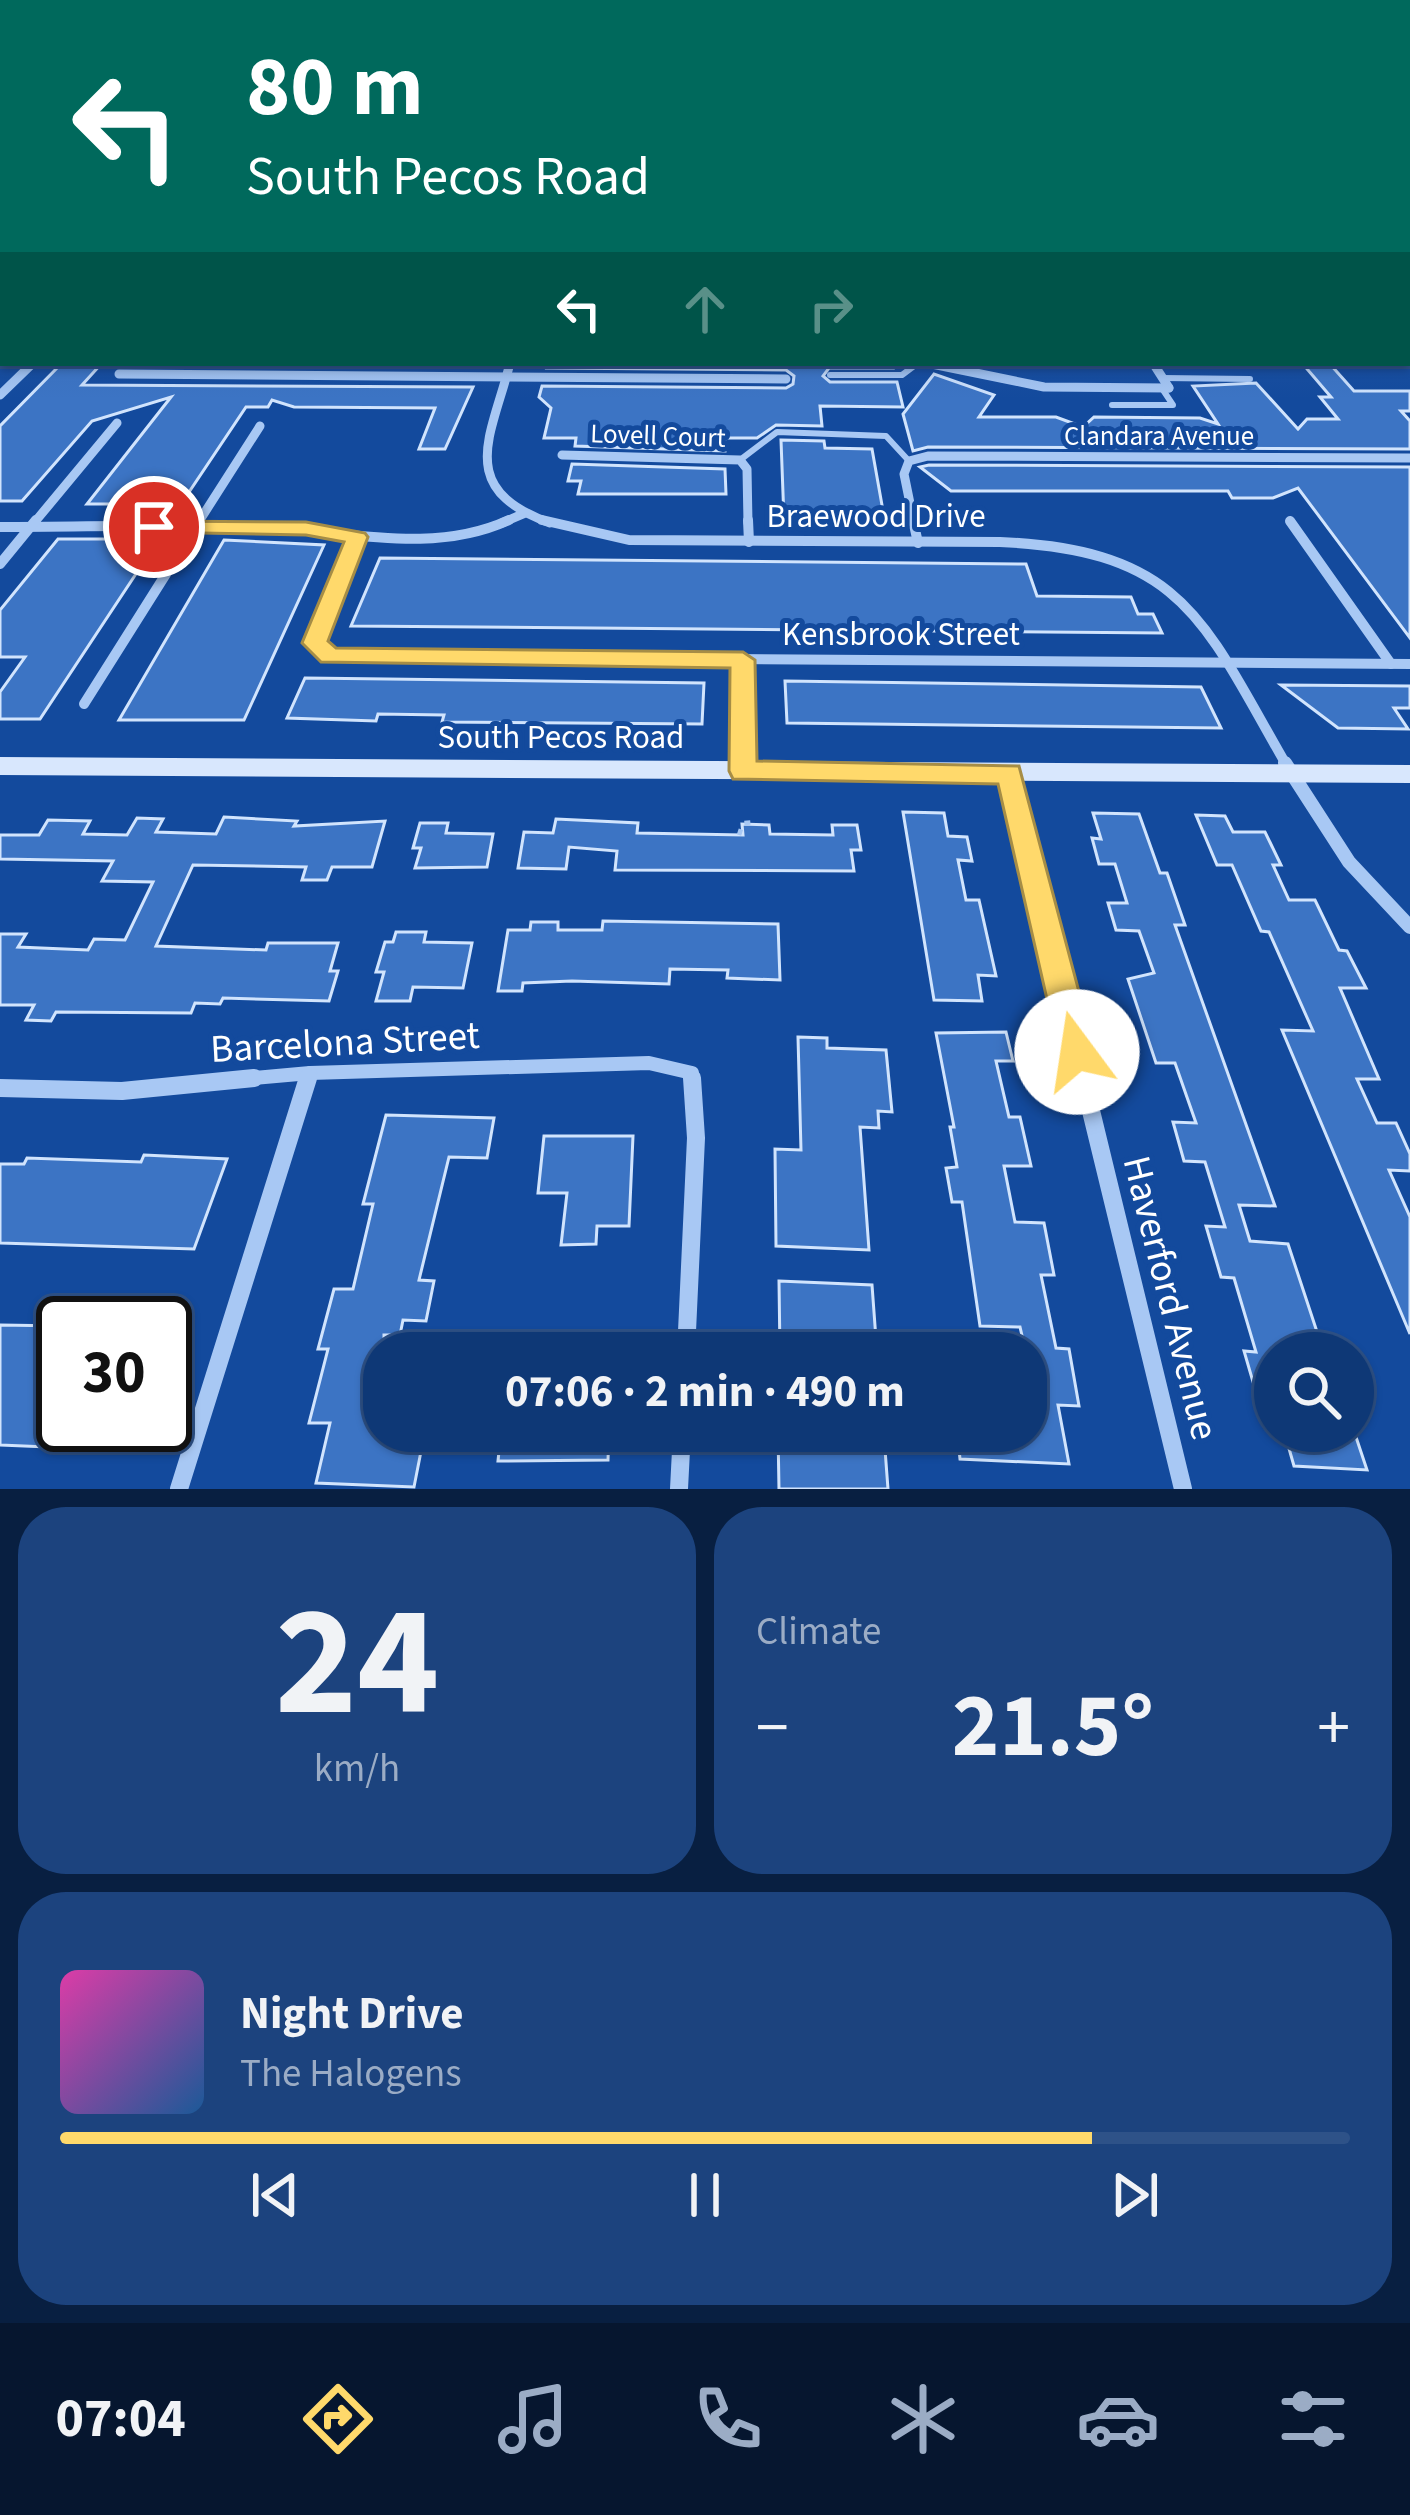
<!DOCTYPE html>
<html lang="en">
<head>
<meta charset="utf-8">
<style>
	body { margin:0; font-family:"Source Sans 3",sans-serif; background:#1c437e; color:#f1f3f6; height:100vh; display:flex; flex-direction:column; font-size:45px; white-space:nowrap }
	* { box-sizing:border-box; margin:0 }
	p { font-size:39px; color:#9bacc5 }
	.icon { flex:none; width:66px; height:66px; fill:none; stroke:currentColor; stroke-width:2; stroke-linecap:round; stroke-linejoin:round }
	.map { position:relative; height:1489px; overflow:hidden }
	.drawer { display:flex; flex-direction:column; gap:18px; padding:18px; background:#081f41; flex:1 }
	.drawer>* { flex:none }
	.banner { position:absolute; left:0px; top:0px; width:1410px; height:366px; box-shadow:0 3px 9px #0004,0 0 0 3px #2e5288; background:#00695c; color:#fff; overflow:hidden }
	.fabs { position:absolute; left:1254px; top:1332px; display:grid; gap:24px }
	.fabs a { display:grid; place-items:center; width:120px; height:120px; border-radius:50%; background:#0e3876; box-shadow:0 3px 9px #0004,0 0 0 3px #2e5288; font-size:60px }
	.speed { position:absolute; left:36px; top:1296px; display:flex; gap:24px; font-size:60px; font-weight:700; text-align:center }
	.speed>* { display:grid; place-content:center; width:156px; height:156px; border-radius:50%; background:#0e3876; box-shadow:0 3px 9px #0004,0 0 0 3px #2e5288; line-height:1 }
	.speed .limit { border:6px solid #111; border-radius:18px; background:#fff; color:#111 }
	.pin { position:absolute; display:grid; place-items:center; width:102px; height:102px; color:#fff; margin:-51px; border:6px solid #fff; border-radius:50%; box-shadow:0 3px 12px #0007 }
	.me { position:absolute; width:132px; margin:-66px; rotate:346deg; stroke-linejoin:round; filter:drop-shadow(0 0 9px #0008) }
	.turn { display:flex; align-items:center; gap:42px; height:252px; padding:0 48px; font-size:54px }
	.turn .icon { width:156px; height:156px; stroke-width:2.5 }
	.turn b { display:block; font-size:84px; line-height:102px }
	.lanes { display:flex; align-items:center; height:114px; padding:0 48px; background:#0003; justify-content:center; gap:60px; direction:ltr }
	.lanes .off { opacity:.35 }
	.big { font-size:90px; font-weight:700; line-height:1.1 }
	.drawer .widget { flex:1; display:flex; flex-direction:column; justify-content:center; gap:18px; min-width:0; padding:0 42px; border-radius:48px; background:#1c437e }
	.drawer .dial { align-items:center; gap:0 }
	.dial b { font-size:156px; line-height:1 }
	.song { display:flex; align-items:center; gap:36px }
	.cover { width:144px; height:144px; border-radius:18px; background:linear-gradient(135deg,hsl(320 70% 55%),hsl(210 70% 35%)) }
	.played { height:12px; border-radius:6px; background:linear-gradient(90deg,#ffd96b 80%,#2e5288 80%) }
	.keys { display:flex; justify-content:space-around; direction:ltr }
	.heat { display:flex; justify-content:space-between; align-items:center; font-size:66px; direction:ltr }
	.drawer .tiles { flex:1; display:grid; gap:18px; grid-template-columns:1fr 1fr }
	.widget:last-child { grid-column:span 2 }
	.trip { position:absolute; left:363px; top:1332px; width:684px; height:120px; border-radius:48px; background:#0e3876; box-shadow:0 3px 9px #0004,0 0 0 3px #2e5288; font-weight:700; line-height:120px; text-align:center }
	.tab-bar { display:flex; height:192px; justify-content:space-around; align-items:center; background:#06162f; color:#9bacc5 }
	.tab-bar .icon { width:84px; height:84px }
	.tab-bar .current { color:#ffd96b }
	.tab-bar b { font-size:54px; color:#f1f3f6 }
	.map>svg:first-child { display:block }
	.building { fill:#3c74c4; stroke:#d1e4fd; stroke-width:3 }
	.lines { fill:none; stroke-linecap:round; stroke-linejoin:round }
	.path { stroke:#a8c8f4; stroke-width:4.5; stroke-dasharray:6 8; stroke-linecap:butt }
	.lane { stroke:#a8c8f4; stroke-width:6 }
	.street-far3 { stroke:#a8c8f4; stroke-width:9 }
	.street-far2 { stroke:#a8c8f4; stroke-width:10 }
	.street-far1 { stroke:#a8c8f4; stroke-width:14 }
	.street { stroke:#a8c8f4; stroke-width:18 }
	.secondary { fill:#d8e7fd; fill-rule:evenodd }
	.primary { fill:#f5f9ff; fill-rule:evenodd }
	.route { fill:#ffd96b; stroke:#a68d46; stroke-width:3 }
	.labels { text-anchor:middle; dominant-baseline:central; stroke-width:10; stroke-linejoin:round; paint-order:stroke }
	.far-street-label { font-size:27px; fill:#fff; stroke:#134a9d }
	.street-label { font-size:33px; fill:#fff; stroke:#134a9d }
	.near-street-label { font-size:39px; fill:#fff; stroke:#134a9d }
</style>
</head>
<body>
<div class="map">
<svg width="1410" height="1489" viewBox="0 0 1410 1489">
	<rect width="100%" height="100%" fill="#134a9d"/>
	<!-- building -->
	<g class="building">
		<polygon points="62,363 102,363 82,385 473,387 445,449 419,449 435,408 294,407 272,400 268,407 246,407 181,504 87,504 171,397 92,421 22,501 0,501 0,426"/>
		<polygon points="549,363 892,363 893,368 829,368 823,376 830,382 897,382 903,407 820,406 822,426 776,425 757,438 725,438 725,451 575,446 576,438 544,438 551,408 539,397 542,386 786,388 793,384 794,376 786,370 547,368"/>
		<polygon points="1302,363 1329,363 1354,391 1410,391 1410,411 1401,411 1410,421 1410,449 928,447 913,451 903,414 934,374 994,395 979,417 1056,417 1083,427 1094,417 1200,418 1218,424 1193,386 1256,383 1298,429 1307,419 1338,419 1320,397 1331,397"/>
		<polygon points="781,440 824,441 825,448 872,449 885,522 784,520"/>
		<polygon points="572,464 725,469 726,494 578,494 581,481 568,481"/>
		<polygon points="929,465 1410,467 1410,638 1298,488 1273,498 1232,498 1228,491 951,491 920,467"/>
		<polygon points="58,539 159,539 40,719 0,719 0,692 25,657 0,657 0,610"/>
		<polygon points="224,540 324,545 244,720 119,720"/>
		<polygon points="380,558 1026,564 1037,596 1131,597 1138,614 1153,614 1162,633 351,626"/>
		<polygon points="305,678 704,683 702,724 442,722 444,715 378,714 376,721 287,718"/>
		<polygon points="785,681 1201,687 1221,728 787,723"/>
		<polygon points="1281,685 1410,686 1410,708 1394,708 1408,729 1338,728"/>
		<polygon points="903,812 944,813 948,836 967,837 972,861 958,860 966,900 979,900 996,976 978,975 982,1001 934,1000"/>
		<polygon points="1093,813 1139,814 1160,873 1167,873 1185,925 1175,925 1275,1206 1239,1205 1250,1241 1288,1244 1324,1353 1275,1353 1275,1400 1258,1399 1244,1351 1256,1352 1234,1278 1221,1277 1206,1226 1225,1227 1205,1162 1184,1161 1173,1122 1196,1123 1175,1063 1156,1063 1128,979 1154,973 1139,931 1116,930 1108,903 1127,903 1115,864 1099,864 1092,838 1101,839"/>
		<polygon points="1196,815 1225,816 1233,832 1265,832 1281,865 1273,865 1289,900 1315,900 1339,950 1347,951 1366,988 1340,988 1379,1079 1357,1079 1377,1123 1396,1123 1410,1154 1410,1171 1389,1170 1410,1217 1410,1334 1282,1030 1313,1031 1269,932 1261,931 1232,865 1217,865"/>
		<polygon points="224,817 297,821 294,826 385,821 372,867 332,867 327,880 302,880 306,867 193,865 156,946 266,950 268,943 338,943 330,971 338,971 329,1001 223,998 220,1004 195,1003 191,1013 56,1012 51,1021 26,1020 34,1005 0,1005 0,934 26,934 18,947 88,950 94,939 125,940 153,882 102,881 113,861 0,859 0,835 39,835 48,820 90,821 83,834 127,835 137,818 163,819 156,832 216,834"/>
		<polygon points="556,819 638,823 637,833 743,835 742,824 769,825 770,834 833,835 832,825 857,825 861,850 851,850 854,871 615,870 617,851 569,847 566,869 518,868 524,832 553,833"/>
		<polygon points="420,823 448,823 446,833 493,834 487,867 415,868 421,848 413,848"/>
		<polygon points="603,921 778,924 780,980 727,978 728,970 670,969 669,984 572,981 523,983 522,991 498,991 508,930 530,930 531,922 558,922 558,930 602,930"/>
		<polygon points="396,932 426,932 424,942 472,943 463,988 413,987 410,1001 376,1001 384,972 376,972 385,942 393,942"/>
		<polygon points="1006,1032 1013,1061 996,1061 1009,1117 1020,1117 1031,1166 1004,1166 1015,1222 1044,1223 1054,1275 1041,1275 1056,1348 1069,1349 1079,1406 1058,1405 1069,1464 960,1459 957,1431 1026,1431 1026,1353 1020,1327 980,1326 962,1202 952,1202 946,1168 957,1167 950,1127 954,1127 936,1033"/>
		<polygon points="798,1037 827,1038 827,1048 886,1050 892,1112 878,1111 879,1128 860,1127 869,1250 776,1246 775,1149 801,1150"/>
		<polygon points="386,1115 494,1118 487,1158 449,1157 419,1280 434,1281 426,1321 403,1320 400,1335 384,1335 384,1431 425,1431 414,1487 316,1483 330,1423 309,1423 328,1349 318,1349 334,1289 353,1289 373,1204 363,1204"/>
		<polygon points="544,1136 633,1136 629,1226 597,1226 596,1244 561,1245 567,1193 538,1193"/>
		<polygon points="144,1155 227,1159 194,1249 0,1243 0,1164 24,1164 27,1158 141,1162"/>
		<polygon points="779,1281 872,1285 877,1353 780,1353"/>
		<polygon points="0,1325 63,1326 63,1425 128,1425 119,1450 0,1445"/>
		<polygon points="501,1431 609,1431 608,1460 498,1461"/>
		<polygon points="1284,1431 1354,1431 1367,1470 1294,1466"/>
		<polygon points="778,1432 884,1436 888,1489 779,1489"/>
	</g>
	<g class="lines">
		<!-- path -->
		<polyline class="path" points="739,835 743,823 756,822"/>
		<!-- lane -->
		<g class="lane">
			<polyline points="830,375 902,375 918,363"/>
			<polyline points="1163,378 1250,379"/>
			<polyline points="1112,405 1173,405 1161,387"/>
			<polyline points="740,460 777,432 886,436 909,461"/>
		</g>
		<!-- street-far3 -->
		<g class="street-far3">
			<path d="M510 363C492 436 454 488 550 523"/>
			<polyline points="927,363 1044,387 1169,388"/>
			<polyline points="1153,363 1169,388"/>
			<polyline points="119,374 786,379"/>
			<polyline points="0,395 33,363"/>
			<polyline points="562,455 740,460 747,469 748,523"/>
			<polyline points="34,523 117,423"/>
			<polyline points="198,523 260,426"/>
			<polyline points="502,523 525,513"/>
			<polyline points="914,523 904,474 909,461 928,456 1410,458"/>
		</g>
		<!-- street-far2 -->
		<g class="street-far2">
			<path d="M542 520 629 540 1000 542C1186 550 1204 623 1287 766"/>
			<polyline points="748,520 749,542"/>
			<polyline points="913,520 918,543"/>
			<polyline points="1290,521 1391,664"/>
			<path d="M0 527C87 527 174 524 261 527 343 530 431 556 509 520"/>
			<polyline points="357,537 315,643 330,656 1410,664"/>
			<polyline points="0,564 36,520"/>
			<polyline points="743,660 743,766"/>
			<polyline points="84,704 200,520"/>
		</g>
		<!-- street-far1 -->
		<g class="street-far1">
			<polyline points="743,763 743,771"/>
			<polyline points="1285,763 1349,862 1410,927"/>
			<polyline points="1009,773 1084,1081"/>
			<polyline points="222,1081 310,1073 649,1063 692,1073 693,1081"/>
			<polyline points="307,1081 310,1073"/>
		</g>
		<!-- street -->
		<g class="street">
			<polyline points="1083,1078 1183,1489"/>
			<polyline points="0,1088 122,1091 254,1078"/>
			<polyline points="686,1353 696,1138 692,1078"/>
			<polyline points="179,1489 308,1078"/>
			<polyline points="679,1489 682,1431"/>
		</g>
		<!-- secondary -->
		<g class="secondary">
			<rect x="1407" y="240" width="3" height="8"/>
			<polygon points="0,757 1410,765 1410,783 0,775"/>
		</g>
		<!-- primary -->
		<polygon class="primary" points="3,256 3,266 0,267 0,257"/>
	</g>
	<!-- sky -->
	<linearGradient id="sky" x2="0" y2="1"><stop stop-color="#0a2956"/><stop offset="0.48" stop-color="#3360a5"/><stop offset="1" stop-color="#3360a5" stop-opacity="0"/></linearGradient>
	<rect width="1410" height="399" fill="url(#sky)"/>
	<!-- route -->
	<polygon class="route" points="154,521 306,522 365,533 368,537 328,641 336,648 743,652 755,660 757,761 1019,766 1095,1052 1090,1064 1077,1069 1064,1064 1059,1052 998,784 733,779 729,771 730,668 321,662 302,643 344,542 306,535 147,532 147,523"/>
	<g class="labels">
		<!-- far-street labels -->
		<g class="far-street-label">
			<text transform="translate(658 436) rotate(2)">Lovell Court</text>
			<text x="1159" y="436">Clandara Avenue</text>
		</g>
		<!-- street labels -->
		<g class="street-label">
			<text x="876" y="516">Braewood Drive</text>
			<text x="901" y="634">Kensbrook Street</text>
			<text x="561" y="737">South Pecos Road</text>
		</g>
		<!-- near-street labels -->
		<g class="near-street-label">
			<text transform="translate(345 1043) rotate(-3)">Barcelona Street</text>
			<text transform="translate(1170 1298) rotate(76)">Haverford Avenue</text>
		</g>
	</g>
</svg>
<div class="fabs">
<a><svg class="icon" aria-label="search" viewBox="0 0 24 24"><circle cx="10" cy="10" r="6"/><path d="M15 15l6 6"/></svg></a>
</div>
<div class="speed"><div class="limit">30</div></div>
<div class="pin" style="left:154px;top:527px;background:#d93025"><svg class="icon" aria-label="arrive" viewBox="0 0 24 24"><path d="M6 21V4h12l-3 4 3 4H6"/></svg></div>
<svg class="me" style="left:1077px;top:1052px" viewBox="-20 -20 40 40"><circle r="19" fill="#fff"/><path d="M0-13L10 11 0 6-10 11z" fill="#ffd96b"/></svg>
<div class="trip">07:06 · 2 min · 490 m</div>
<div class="banner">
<div class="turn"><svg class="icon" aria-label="left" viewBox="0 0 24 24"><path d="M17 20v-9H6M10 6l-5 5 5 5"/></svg><div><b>80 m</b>South Pecos Road</div></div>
<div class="lanes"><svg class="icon" aria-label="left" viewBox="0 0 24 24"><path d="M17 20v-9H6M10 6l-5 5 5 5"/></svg><svg class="icon off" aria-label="ahead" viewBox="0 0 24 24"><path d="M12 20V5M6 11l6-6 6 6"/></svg><svg class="icon off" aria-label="right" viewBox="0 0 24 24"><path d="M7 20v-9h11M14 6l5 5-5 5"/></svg></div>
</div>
</div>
<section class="drawer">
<div class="tiles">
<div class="widget dial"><b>24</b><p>km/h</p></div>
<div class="widget"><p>Climate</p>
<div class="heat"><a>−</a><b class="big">21.5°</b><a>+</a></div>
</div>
<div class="widget">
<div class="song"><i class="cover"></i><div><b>Night Drive</b><p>The Halogens</p></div></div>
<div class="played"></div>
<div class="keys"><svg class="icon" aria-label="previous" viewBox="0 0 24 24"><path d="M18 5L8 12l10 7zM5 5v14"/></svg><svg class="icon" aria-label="pause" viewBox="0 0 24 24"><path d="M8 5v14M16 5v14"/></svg><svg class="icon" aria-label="next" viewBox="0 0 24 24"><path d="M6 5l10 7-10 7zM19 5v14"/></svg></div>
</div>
</div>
</section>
<nav class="tab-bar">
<b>07:04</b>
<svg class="icon current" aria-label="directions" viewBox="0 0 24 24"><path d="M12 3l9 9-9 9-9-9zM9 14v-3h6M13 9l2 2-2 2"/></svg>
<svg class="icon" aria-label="music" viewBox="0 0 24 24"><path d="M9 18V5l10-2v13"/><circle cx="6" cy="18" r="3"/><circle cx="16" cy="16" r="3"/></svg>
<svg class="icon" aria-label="phone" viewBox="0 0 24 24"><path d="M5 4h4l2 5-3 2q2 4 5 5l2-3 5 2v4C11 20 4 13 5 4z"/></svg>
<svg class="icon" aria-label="climate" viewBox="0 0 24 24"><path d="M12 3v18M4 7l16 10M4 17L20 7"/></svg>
<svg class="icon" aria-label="car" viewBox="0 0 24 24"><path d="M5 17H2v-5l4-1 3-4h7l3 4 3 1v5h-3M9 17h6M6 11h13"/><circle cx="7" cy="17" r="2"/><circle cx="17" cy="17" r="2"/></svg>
<svg class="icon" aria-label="filters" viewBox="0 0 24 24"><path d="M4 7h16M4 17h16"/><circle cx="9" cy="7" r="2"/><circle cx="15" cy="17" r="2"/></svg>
</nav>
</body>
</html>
